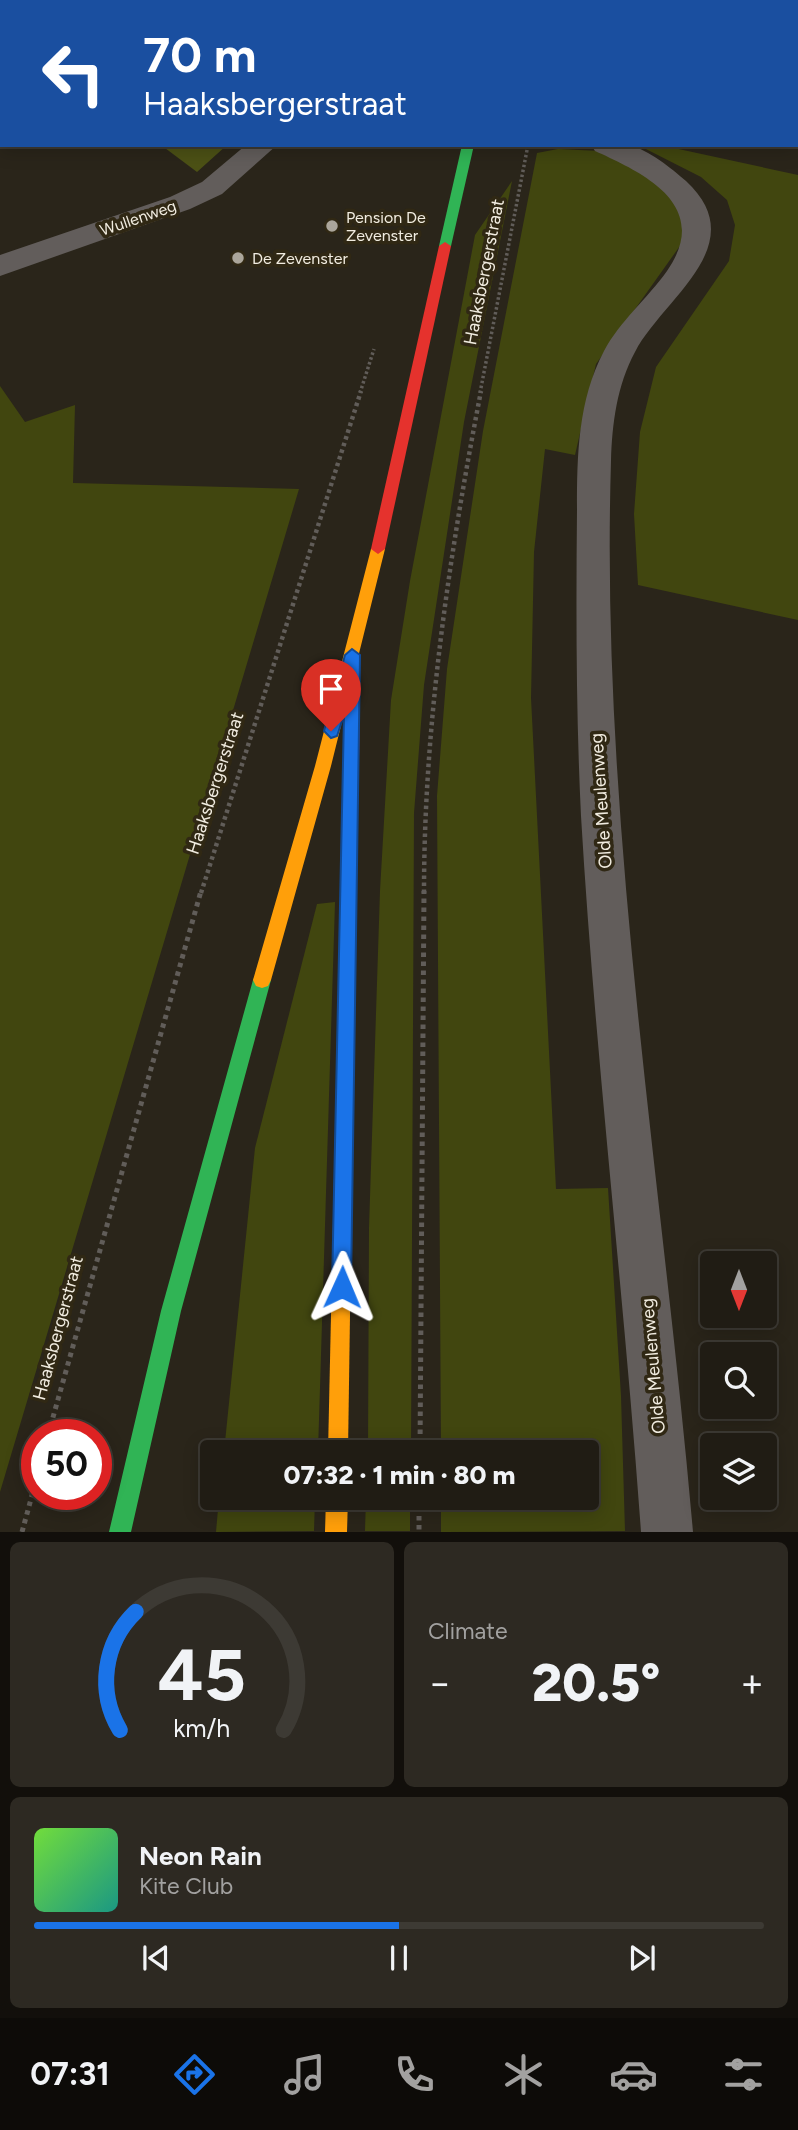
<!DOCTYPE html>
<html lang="en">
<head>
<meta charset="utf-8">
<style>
	body { margin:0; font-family:Figtree,sans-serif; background:#2d2922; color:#f1f3f6; height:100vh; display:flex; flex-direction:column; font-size:26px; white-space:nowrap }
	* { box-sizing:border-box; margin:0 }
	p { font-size:23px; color:#a2a1a0 }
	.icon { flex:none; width:38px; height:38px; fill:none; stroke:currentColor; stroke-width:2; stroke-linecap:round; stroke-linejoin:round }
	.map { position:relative; height:1532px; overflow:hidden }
	.side { display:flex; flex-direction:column; gap:10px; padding:10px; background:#120f0b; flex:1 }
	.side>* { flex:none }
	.top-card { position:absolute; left:0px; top:0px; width:798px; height:147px; box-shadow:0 4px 18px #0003,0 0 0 2px #3d3a34; background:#1a4fa0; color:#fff; overflow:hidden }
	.needle { width:46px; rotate:180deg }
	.fabs { position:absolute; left:700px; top:1251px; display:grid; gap:14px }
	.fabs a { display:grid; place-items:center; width:77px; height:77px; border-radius:7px; background:#201c14; box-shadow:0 4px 18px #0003,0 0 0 2px #3d3a34; font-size:35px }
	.speed { position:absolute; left:21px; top:1419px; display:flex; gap:14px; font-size:35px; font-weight:700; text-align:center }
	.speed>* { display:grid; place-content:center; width:91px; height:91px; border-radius:50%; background:#201c14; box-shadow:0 4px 18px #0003,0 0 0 2px #3d3a34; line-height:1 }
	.speed .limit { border:10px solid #d22; background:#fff; color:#111 }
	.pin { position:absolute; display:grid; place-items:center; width:60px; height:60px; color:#fff; margin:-72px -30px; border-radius:50% 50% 50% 0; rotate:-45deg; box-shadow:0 0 7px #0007 }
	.pin .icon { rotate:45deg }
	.me { position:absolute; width:77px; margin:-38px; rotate:1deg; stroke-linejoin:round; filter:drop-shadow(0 0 5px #0008) }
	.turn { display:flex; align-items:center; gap:24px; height:147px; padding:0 28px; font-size:32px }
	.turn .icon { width:91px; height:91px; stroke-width:2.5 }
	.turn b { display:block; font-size:49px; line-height:60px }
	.big { font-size:52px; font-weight:800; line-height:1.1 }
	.side .tile { flex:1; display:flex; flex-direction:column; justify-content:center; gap:10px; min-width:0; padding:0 24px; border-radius:10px; background:#2d2922 }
	.side .dial { align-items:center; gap:0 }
	.dial svg { height:182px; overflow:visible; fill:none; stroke:#3d3a34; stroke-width:7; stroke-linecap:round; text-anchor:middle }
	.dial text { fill:#f1f3f6; stroke:none }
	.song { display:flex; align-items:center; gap:21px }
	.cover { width:84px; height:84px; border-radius:10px; background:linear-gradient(135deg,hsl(100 70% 55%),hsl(170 70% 35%)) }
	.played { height:7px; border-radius:4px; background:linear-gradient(90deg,#1a73e8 50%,#3d3a34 50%) }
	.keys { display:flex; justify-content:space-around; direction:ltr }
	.heat { display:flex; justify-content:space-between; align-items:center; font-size:38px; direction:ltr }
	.side .tiles { flex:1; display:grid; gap:10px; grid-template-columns:1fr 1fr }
	.tile:last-child { grid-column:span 2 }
	.trip { position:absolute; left:200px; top:1440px; width:399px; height:70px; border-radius:7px; background:#201c14; box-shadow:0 4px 18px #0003,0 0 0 2px #3d3a34; font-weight:800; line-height:70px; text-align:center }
	.tabs { display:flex; height:112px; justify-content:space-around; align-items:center; background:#0d0b08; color:#a2a1a0 }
	.tabs .icon { width:49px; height:49px }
	.tabs .on { color:#1a73e8 }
	.tabs b { font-size:32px; color:#f1f3f6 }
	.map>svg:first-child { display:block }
	.green { fill:#41460f }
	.forest { fill:#4c5115 }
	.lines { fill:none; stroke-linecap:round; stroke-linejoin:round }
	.stream { fill:#075886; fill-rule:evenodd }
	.path-far2 { stroke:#615d59; stroke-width:3.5; stroke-dasharray:2.5 2.5; stroke-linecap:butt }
	.path-far1 { stroke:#615d59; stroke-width:4.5; stroke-dasharray:3.5 3.5; stroke-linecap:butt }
	.path { stroke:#615d59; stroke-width:5; stroke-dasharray:4.5 4.5; stroke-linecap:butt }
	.street { fill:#625d5b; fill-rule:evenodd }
	.fast { fill:#30b455; fill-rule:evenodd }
	.slow { fill:#ff9f0a; fill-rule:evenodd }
	.jam { fill:#e5322d; fill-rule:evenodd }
	.route { fill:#1a73e8; stroke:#114b97; stroke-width:2 }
	.poi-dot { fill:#aba69b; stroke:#302814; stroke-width:2.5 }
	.labels { text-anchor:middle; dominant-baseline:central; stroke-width:7; stroke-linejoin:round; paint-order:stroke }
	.far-poi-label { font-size:16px; fill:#f1ece0; stroke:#302814; text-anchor:start }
	.far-street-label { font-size:16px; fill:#f1ece0; stroke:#302814 }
	.street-label { font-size:18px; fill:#f1ece0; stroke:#302814 }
</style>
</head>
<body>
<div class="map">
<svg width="798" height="1532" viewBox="0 0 798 1532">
	<rect width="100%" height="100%" fill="#2a251a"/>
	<!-- green -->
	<g class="green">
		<polygon points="638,145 660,145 798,175 798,620 638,585 634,514 640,432 656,367 729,261 735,225 727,200 701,177"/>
		<polygon points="558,149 600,151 638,164 684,208 682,243 596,364 575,455 545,449 534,552 531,698 556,1189 608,1188 621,1396 625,1531 441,1532 441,1498 586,1498 586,1452 441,1452 437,796 447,669 483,431 537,153"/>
		<polygon points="512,181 464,422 424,685 414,813 411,1452 368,1452 369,1228 380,891 391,700 410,581 475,235"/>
		<polygon points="0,386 25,422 75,405 73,483 299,489 0,1492"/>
		<polygon points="335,902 318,1452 224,1452 255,1148 317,904"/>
		<polygon points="219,1498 315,1498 314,1531 216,1532"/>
		<polygon points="366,1498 410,1498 410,1531 365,1531"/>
	</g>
	<!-- forest -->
	<g class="forest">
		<polygon points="0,0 317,0 326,2 2,2 2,39"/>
		<polygon points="161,145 227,145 197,172"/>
	</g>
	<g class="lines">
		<!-- stream -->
		<g class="stream">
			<polygon points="311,0 330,0 332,2 313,2"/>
			<rect x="796" y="39" width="2" height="8"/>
		</g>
		<!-- path-far2 -->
		<g class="path-far2">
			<polyline points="360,393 374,349"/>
			<polyline points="480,393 528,145"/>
		</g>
		<!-- path-far1 -->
		<g class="path-far1">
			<polyline points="201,893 361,391"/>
			<path d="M424 893C424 725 449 556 481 391"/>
		</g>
		<!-- path -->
		<g class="path">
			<polyline points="48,1435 201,891"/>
			<polyline points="420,1452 424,891"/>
			<polyline points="419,1498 419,1532"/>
			<polyline points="22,1532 37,1477"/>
		</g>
		<!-- street -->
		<g class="street">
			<polygon points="246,145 277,145 222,194 190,209 0,276 0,255 170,197 202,182"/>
			<path d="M591 145C603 145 618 143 629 145 649 150 671 168 686 181 755 245 662 299 635 352 617 385 612 424 611 461 600 820 662 1176 693 1532H641C624 1293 595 1055 581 816 576 714 576 611 577 509 577 455 578 400 604 351 620 321 647 299 667 271 712 206 646 174 595 151Z"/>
		</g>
		<!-- fast -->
		<g class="fast">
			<polygon points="462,145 474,145 451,246 445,250 439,246"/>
			<polygon points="262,972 268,974 271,980 181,1311 131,1532 109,1532 161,1311 253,980 256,974"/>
		</g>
		<!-- slow -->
		<g class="slow">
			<polygon points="378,544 385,549 331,766 271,980 268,986 262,988 256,986 253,980 315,766 371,549"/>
			<polygon points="348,896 354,899 356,904 348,1452 328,1452 340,904 342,899"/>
			<polygon points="326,1498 348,1498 347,1532 325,1532"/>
		</g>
		<!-- jam -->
		<g class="jam">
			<polygon points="496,0 506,0 495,2"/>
			<polygon points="445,242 451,246 385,549 378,554 371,549 439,246"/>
			<polygon points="352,703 357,704 360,709 356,904 354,909 348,912 342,909 340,904 344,709 347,704"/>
		</g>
	</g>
	<!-- route -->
	<polygon class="route" points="352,649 360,655 351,1287 349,1294 342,1297 335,1294 332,1287 344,715 337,736 331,738 324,731 345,655"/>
	<!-- markers -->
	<g class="poi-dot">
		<circle cx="332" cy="226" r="7"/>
		<circle cx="238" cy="258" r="7"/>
	</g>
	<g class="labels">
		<!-- far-poi labels -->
		<g class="far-poi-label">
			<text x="346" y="217">Pension De<tspan x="346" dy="18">Zevenster</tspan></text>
			<text x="252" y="258">De Zevenster</text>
		</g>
		<!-- far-street labels -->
		<g class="far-street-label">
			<text transform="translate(138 218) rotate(-19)">Wullenweg</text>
		</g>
		<!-- street labels -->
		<g class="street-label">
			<text transform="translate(484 272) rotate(-79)">Haaksbergerstraat</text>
			<text transform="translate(215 783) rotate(-72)">Haaksbergerstraat</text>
			<text transform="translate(601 801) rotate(-94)">Olde Meulenweg</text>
			<text transform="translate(58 1328) rotate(-75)">Haaksbergerstraat</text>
			<text transform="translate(653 1366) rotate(-95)">Olde Meulenweg</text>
		</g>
	</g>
</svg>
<div class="fabs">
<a><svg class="needle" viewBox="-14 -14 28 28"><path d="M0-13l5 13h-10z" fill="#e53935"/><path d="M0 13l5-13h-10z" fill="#a2a1a0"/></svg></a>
<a><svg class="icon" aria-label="search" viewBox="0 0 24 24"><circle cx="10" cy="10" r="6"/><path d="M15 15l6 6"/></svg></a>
<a><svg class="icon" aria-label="layers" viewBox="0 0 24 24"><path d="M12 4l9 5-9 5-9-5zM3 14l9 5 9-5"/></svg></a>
</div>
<div class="speed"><div class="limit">50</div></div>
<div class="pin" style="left:331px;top:731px;background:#d93025"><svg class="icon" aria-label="arrive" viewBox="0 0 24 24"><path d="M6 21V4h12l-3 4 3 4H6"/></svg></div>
<svg class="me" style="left:342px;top:1287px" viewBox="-20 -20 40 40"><path d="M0-17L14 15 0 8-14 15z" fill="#1a73e8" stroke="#fff" stroke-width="4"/></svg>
<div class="trip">07:32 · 1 min · 80 m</div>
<div class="top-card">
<div class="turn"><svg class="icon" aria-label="left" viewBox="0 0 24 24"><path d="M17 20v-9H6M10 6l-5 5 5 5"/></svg><div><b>70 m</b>Haaksbergerstraat</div></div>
</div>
</div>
<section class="side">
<div class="tiles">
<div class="tile dial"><svg viewBox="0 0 100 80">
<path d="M14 69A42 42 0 1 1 86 69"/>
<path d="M14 69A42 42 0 0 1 21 17" stroke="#1a73e8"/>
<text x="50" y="56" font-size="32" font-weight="700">45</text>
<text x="50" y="72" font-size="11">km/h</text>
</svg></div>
<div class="tile"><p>Climate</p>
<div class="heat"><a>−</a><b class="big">20.5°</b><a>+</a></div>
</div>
<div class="tile">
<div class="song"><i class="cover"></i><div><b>Neon Rain</b><p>Kite Club</p></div></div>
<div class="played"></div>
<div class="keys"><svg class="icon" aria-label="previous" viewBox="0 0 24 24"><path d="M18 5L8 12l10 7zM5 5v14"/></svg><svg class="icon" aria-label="pause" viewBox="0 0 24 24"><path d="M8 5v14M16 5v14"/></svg><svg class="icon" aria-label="next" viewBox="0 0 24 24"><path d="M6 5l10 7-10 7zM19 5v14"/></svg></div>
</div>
</div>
</section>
<nav class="tabs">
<b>07:31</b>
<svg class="icon on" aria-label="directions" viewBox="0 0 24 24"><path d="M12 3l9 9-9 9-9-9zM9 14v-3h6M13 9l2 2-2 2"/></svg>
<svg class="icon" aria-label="music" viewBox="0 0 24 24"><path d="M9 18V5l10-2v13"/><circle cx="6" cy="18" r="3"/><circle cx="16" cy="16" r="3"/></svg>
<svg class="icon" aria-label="phone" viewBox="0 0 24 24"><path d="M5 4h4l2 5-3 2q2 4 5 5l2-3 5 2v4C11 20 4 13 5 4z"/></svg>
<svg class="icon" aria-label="climate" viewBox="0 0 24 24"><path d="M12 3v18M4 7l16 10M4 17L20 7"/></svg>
<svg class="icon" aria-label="car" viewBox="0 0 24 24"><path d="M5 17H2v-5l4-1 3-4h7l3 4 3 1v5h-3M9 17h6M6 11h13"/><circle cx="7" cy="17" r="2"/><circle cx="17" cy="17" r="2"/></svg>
<svg class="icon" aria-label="filters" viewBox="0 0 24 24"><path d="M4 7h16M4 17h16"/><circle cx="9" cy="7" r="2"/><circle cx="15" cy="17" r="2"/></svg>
</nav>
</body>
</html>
